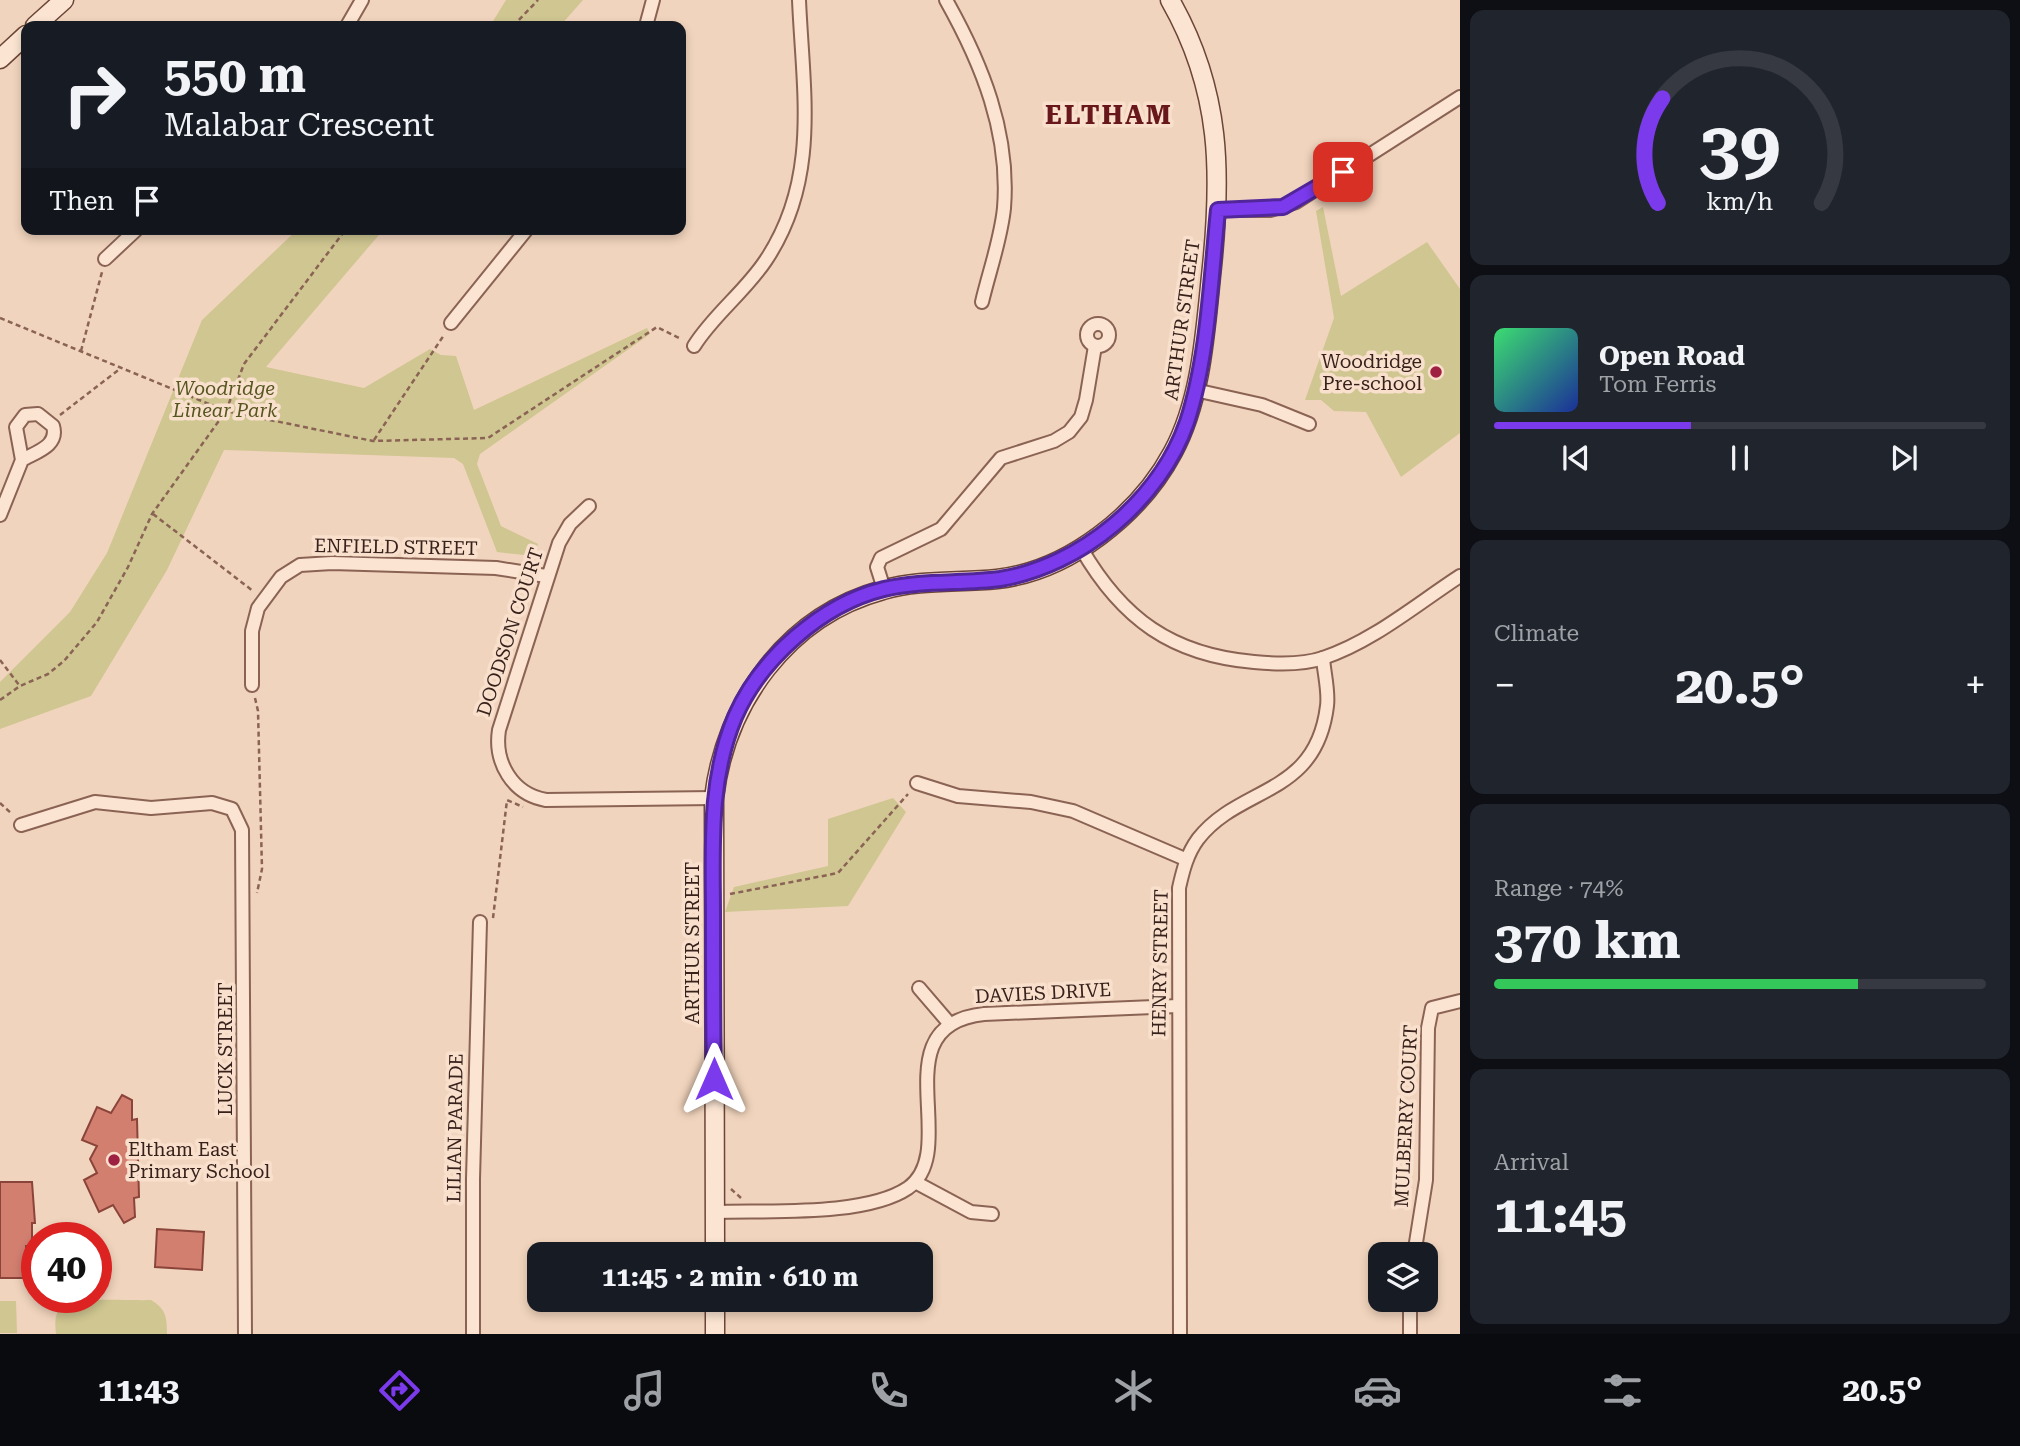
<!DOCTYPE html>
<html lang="en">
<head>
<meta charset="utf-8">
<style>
	body { margin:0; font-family:"Roboto Serif",serif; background:#20242c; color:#f1f3f6; height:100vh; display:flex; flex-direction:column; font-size:26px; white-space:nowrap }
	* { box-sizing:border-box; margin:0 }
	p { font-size:23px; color:#9ea1a6 }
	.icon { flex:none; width:38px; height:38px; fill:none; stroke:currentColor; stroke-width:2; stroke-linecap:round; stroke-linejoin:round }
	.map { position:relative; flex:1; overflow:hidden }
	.sheet { display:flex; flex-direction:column; gap:10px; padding:10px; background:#0d0f14; width:560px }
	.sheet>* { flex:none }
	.banner { position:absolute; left:21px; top:21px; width:665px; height:214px; border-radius:14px; box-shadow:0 4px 10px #0003; background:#171b24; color:#f1f3f6; overflow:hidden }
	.controls { position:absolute; left:1368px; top:1242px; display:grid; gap:14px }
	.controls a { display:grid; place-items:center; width:70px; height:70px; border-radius:14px; background:#171b24; box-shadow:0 4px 10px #0003; font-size:35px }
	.speed { position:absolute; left:21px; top:1222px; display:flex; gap:14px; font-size:35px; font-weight:700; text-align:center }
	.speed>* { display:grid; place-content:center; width:91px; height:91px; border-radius:50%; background:#171b24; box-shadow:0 4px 10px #0003; line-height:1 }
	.speed .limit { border:10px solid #d22; background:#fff; color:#111 }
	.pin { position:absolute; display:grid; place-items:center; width:60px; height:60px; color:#fff; margin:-30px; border-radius:14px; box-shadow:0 4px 10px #0006 }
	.me { position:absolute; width:77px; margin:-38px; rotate:0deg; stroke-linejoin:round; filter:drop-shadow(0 0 5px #0008) }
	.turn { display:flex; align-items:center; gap:24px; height:147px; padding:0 28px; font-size:32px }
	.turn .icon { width:91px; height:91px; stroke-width:2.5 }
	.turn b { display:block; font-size:49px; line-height:60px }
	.then { display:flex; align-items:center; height:66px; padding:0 28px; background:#0003; gap:14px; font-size:26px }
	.big { font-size:52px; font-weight:700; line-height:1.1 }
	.sheet .widget { flex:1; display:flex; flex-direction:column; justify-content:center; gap:10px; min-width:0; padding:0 24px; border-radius:14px; background:#20242c }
	.sheet .dial { align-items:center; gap:0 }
	.dial svg { height:182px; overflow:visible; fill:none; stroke:#363941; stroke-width:7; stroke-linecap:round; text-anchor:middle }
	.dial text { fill:#f1f3f6; stroke:none }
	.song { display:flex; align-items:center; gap:21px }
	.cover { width:84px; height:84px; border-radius:10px; background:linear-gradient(135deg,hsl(140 70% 55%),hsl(230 70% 35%)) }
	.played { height:7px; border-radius:4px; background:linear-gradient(90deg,#7c3aed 40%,#363941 40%) }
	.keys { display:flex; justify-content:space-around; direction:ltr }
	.heat { display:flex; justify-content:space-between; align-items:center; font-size:38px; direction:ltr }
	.charge { height:10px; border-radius:5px; background:linear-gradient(90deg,#34c759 74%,#363941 0) }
	.trip { position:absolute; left:527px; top:1242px; width:406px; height:70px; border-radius:14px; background:#171b24; box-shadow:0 4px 10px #0003; font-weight:700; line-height:70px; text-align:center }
	.menu { display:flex; height:112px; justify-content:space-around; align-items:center; background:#090b0e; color:#9ea1a6 }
	.menu .icon { width:49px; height:49px }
	.menu .on { color:#7c3aed }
	.menu b { font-size:32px; color:#f1f3f6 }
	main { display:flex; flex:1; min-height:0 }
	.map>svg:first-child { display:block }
	.green { fill:#cfc691 }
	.building { fill:#d27f70; stroke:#8b4439; stroke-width:2 }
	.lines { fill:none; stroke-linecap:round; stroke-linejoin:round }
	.street-casing { stroke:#8a6355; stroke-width:16 }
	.secondary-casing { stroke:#6c4538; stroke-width:21 }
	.path { stroke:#8a6355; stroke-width:2.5; stroke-dasharray:5 3.5; stroke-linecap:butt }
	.street { stroke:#fbe4d1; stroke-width:12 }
	.secondary { stroke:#fbe4d1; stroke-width:18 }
	.route-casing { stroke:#51269a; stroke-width:18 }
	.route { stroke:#7c3aed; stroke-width:12 }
	.poi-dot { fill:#9e2142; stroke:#f8e0cd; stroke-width:2.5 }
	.labels { text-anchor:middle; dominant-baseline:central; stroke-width:7; stroke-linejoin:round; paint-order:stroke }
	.street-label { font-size:19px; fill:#38211b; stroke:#f8e0cd }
	.poi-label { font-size:19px; fill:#38211b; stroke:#f8e0cd; text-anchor:end }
	.park-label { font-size:19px; font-style:italic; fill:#565620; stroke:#f8e0cd }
	.district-label { font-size:26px; font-weight:bold; letter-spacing:2px; fill:#68171b; stroke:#f8e0cd }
</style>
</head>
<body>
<main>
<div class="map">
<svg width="1460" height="1334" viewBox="0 0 1460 1334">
	<rect width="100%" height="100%" fill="#f1d4bd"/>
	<!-- green -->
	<g class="green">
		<polygon points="506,0 583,0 560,26 490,26"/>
		<polygon points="1323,207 1341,296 1427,242 1460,289 1460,433 1401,477 1366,412 1334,411 1321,400 1305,400 1334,318 1316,211"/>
		<polygon points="298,229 384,229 266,367 364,388 430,349 441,355 456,356 474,410 647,328 650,334 480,454 477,464 501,526 538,544 534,556 497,552 463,464 454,458 224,450 167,570 91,696 0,729 0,682 70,612 107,553 202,320"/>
		<polygon points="893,798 906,812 848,906 725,912 734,887 828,866 828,819"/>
		<path d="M151 1300C166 1309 167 1317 167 1334H56C55 1325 54 1314 61 1307 74 1296 132 1301 151 1300Z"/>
		<polygon points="0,1301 16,1301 17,1333 0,1333"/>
	</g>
	<!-- building -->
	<g class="building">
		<polygon points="122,1095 132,1100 132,1120 137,1119 139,1197 134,1198 135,1217 124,1223 113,1205 99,1212 84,1180 97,1173 90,1159 97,1146 82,1140 97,1107 111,1113"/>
		<polygon points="0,1182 32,1182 35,1223 32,1223 32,1246 26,1246 26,1278 0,1278"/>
		<polygon points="157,1229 204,1232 202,1270 155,1267"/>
	</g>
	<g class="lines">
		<defs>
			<g id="street">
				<path d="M946 0C982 64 1010 133 1004 208 1001 239 989 272 982 302"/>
				<polyline points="347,26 362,0"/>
				<polyline points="646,26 653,0"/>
				<polyline points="1218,210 1270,210 1296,202 1460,97"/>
				<polyline points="105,259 137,229"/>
				<polyline points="451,323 527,229"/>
				<circle cx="1098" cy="335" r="11"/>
				<path d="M694 346C714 314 745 292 766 260 820 179 803 92 799 0"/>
				<polyline points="1195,390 1262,405 1309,424"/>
				<path d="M589 506 570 524 559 543 499 730C494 762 512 794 546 800L714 798"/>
				<path d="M0 515 22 460 16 427 25 415 38 414 53 426C59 446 36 452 22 460"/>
				<path d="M1081 548C1122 619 1172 655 1254 662 1275 664 1303 665 1323 658 1372 642 1417 604 1460 576"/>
				<polyline points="884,589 877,567 881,558 941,529 1001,458 1054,441 1069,432 1081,417 1086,400 1095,346"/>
				<polyline points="252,685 252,631 258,608 281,577 300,565 332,563 496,568 546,576"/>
				<polyline points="917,783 958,796 1031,802 1073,811 1185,859"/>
				<polyline points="21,825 95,802 151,808 212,803 232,809 242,830 245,1334"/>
				<polyline points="919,988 949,1023"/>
				<polyline points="915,1182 971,1212 992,1214"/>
				<path d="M714 1212C766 1210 865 1217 908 1188 963 1149 879 1025 984 1014L1178 1006"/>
				<polyline points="1414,1255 1426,1180 1428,1028 1432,1008 1460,1001"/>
				<polyline points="473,1334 473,1179 480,922"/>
				<path d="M1180 1334 1179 888C1183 870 1187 854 1198 839 1240 785 1316 797 1327 706 1329 691 1324 673 1323 658"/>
				<polyline points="1410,1334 1410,1300"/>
			</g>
			<g id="secondary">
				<polyline points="35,26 64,0"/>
				<polyline points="0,59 26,35"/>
				<path d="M715 1255 714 798C725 703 787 616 883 590 920 579 959 583 997 579 1069 571 1140 514 1173 452 1201 400 1205 334 1211 276 1222 175 1222 91 1170 0"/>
				<polyline points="715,1300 715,1334"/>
			</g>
		</defs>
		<!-- street casing -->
		<use href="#street" class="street-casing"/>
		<!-- secondary casing -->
		<use href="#secondary" class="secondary-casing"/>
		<!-- path -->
		<g class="path">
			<polyline points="513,26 538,0"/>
			<polyline points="0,318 226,411 373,441 488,438 657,327 681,339"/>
			<polyline points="81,351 102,272"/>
			<polyline points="60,415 121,368"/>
			<polyline points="374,440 444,335"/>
			<polyline points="153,514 253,591"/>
			<polyline points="0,660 19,685"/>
			<polyline points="255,698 258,711 262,869 257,893"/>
			<polyline points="0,700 20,686 48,674 64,661 97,622 128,567 152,514 226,411 244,364 346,229"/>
			<polyline points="0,803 12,814"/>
			<polyline points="730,894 838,873 908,794"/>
			<polyline points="493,918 507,800 523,807"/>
			<polyline points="731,1189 741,1198"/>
		</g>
		<!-- street -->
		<use href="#street" class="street"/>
		<!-- secondary -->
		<use href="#secondary" class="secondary"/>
	</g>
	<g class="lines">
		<defs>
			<path id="route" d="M714 1079C713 1025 713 971 713 917 713 849 708 781 735 717 760 659 822 604 884 589 922 580 962 584 1000 579 1081 566 1160 500 1187 422 1208 358 1211 278 1218 210L1283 207 1343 172"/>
		</defs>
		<!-- route casing -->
		<use href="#route" class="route-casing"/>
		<!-- route -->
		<use href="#route" class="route"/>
	</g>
	<!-- markers -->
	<g class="poi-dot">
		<circle cx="1436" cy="372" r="7"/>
		<circle cx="114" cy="1160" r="7"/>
	</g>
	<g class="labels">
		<!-- street labels -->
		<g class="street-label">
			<text transform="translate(1182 320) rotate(-82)">ARTHUR STREET</text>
			<text transform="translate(396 547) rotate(1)">ENFIELD STREET</text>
			<text transform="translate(510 632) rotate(-72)">DOODSON COURT</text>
			<text transform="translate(692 943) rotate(-90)">ARTHUR STREET</text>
			<text transform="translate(1160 963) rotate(-89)">HENRY STREET</text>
			<text transform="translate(1043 993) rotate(-3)">DAVIES DRIVE</text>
			<text transform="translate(225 1049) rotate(-90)">LUCK STREET</text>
			<text transform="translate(1406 1116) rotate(-87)">MULBERRY COURT</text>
			<text transform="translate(455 1128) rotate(-89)">LILIAN PARADE</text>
		</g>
		<!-- poi labels -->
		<g class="poi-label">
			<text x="1422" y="361">Woodridge<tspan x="1422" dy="22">Pre-school</tspan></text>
			<text x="128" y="1149" text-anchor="start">Eltham East<tspan x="128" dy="22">Primary School</tspan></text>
		</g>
		<!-- park labels -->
		<g class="park-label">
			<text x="225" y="388">Woodridge<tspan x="225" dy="22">Linear Park</tspan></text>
		</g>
		<!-- district labels -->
		<g class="district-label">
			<text x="1109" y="115">ELTHAM</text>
		</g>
	</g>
</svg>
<div class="controls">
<a><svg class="icon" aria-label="layers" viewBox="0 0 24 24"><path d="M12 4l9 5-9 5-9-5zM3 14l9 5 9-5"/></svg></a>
</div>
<div class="speed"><div class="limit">40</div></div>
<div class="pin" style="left:1343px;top:172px;background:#d93025"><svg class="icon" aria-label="arrive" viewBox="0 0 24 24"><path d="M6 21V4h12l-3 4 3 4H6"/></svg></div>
<svg class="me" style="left:714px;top:1079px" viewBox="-20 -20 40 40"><path d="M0-17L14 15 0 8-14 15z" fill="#7c3aed" stroke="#fff" stroke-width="4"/></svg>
<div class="trip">11:45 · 2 min · 610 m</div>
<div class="banner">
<div class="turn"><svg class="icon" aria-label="right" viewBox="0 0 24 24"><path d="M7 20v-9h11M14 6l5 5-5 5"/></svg><div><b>550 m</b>Malabar Crescent</div></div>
<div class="then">Then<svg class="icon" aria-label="arrive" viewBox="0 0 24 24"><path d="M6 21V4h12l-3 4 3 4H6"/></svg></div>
</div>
</div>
<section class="sheet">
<div class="widget dial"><svg viewBox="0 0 100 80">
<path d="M14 69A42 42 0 1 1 86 69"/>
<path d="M14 69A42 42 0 0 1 16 23" stroke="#7c3aed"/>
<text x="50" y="56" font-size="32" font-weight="700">39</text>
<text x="50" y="72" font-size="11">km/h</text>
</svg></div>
<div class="widget">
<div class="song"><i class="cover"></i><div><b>Open Road</b><p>Tom Ferris</p></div></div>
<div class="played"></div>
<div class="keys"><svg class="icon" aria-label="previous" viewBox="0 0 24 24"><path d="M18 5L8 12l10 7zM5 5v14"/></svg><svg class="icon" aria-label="pause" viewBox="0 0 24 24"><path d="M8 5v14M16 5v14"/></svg><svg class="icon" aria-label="next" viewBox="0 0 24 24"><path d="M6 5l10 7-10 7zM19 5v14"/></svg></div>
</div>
<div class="widget"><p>Climate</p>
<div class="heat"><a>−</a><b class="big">20.5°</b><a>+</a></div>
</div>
<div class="widget"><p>Range · 74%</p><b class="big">370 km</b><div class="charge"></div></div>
<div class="widget"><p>Arrival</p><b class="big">11:45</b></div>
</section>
</main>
<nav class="menu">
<b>11:43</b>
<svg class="icon on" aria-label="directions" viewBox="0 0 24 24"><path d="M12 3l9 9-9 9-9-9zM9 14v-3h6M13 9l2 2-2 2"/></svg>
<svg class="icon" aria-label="music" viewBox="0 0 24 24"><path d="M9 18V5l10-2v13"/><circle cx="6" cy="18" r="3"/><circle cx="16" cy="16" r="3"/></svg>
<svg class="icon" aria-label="phone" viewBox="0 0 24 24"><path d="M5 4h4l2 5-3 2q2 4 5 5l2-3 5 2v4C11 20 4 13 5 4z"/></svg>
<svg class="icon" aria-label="climate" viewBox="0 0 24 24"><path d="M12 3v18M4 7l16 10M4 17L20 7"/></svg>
<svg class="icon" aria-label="car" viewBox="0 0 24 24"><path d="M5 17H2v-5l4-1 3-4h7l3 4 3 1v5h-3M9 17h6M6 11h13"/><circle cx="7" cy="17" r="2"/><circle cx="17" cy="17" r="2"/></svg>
<svg class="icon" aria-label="filters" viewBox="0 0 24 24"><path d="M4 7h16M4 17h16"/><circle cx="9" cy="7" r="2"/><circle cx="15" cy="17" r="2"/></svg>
<b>20.5°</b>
</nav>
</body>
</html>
